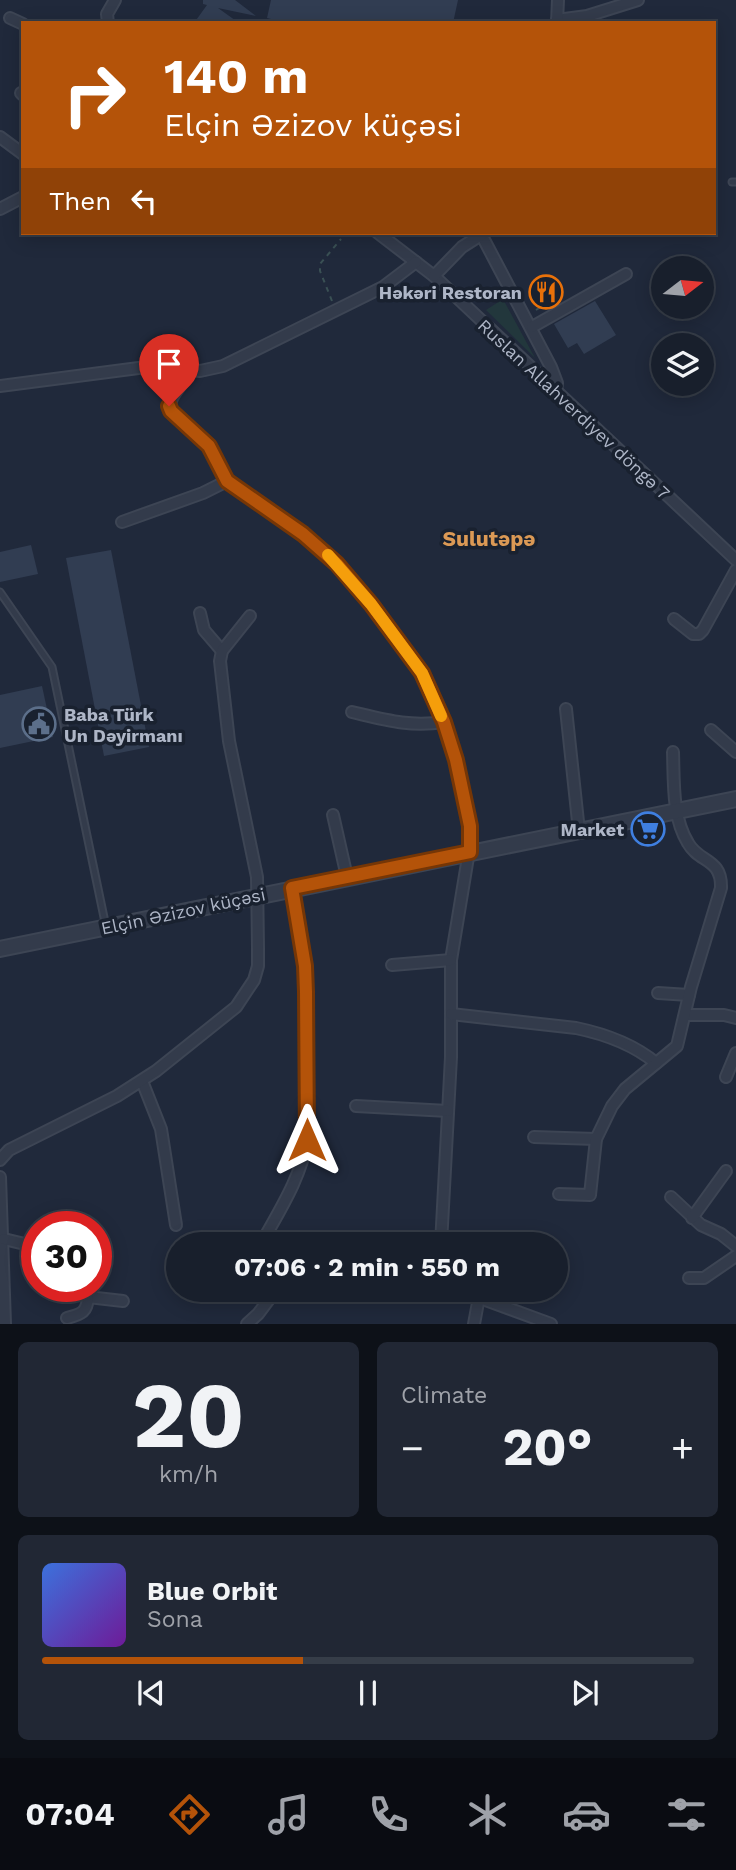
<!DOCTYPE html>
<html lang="en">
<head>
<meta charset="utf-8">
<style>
	body { margin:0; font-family:"Work Sans",sans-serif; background:#212734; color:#f1f3f6; height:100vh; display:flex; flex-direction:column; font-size:26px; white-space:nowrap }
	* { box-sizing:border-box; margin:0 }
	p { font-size:23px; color:#9fa2a9 }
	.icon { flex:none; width:38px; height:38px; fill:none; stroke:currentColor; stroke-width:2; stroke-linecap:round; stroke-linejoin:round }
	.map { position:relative; height:1324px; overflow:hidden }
	.side { display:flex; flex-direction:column; gap:18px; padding:18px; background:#0d1118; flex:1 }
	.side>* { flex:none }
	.banner { position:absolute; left:21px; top:21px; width:695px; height:214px; border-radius:0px; box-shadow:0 4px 18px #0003,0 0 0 2px #363d48; background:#b45309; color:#fff; overflow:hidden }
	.needle { width:46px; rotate:74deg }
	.buttons { position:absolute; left:651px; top:256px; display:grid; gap:14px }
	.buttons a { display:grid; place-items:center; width:63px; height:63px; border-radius:50%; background:#181f2c; box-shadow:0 4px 18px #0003,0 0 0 2px #363d48; font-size:35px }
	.speed { position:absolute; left:21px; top:1211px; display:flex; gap:14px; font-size:35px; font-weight:700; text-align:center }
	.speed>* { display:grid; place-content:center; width:91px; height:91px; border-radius:50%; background:#181f2c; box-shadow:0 4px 18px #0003,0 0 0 2px #363d48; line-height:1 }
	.speed .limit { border:10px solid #d22; background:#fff; color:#111 }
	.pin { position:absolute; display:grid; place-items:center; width:60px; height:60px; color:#fff; margin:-72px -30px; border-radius:50% 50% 50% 0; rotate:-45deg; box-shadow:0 0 7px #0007 }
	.pin .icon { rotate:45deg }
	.me { position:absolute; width:77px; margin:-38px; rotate:0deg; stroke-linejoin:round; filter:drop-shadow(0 0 5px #0008) }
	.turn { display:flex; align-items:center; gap:24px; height:147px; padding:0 28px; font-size:32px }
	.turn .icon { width:91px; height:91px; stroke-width:2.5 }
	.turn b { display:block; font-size:49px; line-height:60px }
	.then { display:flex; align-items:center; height:66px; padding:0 28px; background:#0003; gap:14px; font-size:26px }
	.big { font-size:52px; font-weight:700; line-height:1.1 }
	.side .widget { flex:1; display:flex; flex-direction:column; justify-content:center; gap:10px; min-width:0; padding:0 24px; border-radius:10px; background:#212734 }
	.side .dial { align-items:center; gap:0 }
	.dial b { font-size:91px; line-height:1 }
	.song { display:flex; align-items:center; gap:21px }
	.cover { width:84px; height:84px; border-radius:10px; background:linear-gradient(135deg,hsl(220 70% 55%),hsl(280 70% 35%)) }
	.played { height:7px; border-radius:4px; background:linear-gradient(90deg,#b45309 40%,#363d48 40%) }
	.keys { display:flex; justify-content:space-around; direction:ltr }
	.heat { display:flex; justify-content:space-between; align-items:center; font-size:38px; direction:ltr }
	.side .tiles { flex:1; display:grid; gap:18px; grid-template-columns:1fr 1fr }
	.widget:last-child { grid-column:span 2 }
	.trip { position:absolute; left:166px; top:1232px; width:402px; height:70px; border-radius:35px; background:#181f2c; box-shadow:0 4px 18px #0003,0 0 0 2px #363d48; font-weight:700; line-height:70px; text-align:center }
	.tabs { display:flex; height:112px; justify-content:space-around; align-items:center; background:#0a0c12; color:#9fa2a9 }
	.tabs .icon { width:49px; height:49px }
	.tabs .active { color:#b45309 }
	.tabs b { font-size:32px; color:#f1f3f6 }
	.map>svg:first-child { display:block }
	.green { fill:#22373c }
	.building { fill:#313d52 }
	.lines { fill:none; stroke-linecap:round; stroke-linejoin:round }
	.service-casing { stroke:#3d4554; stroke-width:9 }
	.minor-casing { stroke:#3d4554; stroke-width:14 }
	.tertiary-casing { stroke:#3d4554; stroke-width:18 }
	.path { stroke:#3a5054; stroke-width:2; stroke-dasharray:5 5; stroke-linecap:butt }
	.service { stroke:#333b4b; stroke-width:5 }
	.minor { stroke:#333b4b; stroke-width:10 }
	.tertiary { stroke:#333b4b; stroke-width:14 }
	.route-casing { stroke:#753606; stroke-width:18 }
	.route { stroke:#b45309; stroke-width:12 }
	.slow { stroke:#f59e0b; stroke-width:12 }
	.labels { text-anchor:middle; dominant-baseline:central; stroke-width:7; stroke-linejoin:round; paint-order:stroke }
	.poi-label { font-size:18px; font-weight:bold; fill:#aeb6c7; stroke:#19212f; text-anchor:end }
	.street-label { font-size:18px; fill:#aeb6c7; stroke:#19212f }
	.quarter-label { font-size:21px; font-weight:bold; fill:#db9955; stroke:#19212f }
</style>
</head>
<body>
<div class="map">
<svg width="736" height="1324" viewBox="0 0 736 1324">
	<rect width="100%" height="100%" fill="#20293b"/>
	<!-- green -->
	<polygon class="green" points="503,299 535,358 486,310"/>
	<!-- building -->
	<g class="building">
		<polygon points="203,0 235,0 256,16 218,8 239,23 194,23 207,5 203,4"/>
		<polygon points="271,0 458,0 453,23 287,23 267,18"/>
		<polygon points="595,301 616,335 584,354 577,343 568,348 554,324"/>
		<polygon points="31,545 38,574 0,582 0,552"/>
		<polygon points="111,550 149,747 104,756 66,558"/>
		<polygon points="42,686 53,737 0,748 0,695"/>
	</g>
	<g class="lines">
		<defs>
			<g id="service">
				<polyline points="732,182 736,182"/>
				<polyline points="0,592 52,667 106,927"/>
			</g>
			<g id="minor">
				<polyline points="10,18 23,24"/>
				<polyline points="557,20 587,16 638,0"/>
				<polyline points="108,23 107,14 115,0"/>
				<polyline points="557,23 558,0"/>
				<polyline points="21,93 23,95"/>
				<polyline points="0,137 23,154"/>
				<polyline points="0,209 23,197"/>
				<polyline points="378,233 434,276 736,560"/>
				<polyline points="481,234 551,367 557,383 556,392"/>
				<polyline points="434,276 462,247 484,233"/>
				<polyline points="532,327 626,274"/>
				<path d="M190 369C186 384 166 396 171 411L210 446 227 481 303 534 337 564 371 604 422 673 444 722 456 760 470 826 471 839 451 960V1057L441 1244"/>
				<polyline points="0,386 154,366 200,371 223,366 383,287 416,262"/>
				<polyline points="122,522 203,493 227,481"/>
				<polyline points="200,613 204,630 222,651"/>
				<polyline points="674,619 693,634 699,634 703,630 736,570"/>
				<polyline points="566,709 579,831"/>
				<path d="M352 712C386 720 409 727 444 722"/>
				<polyline points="711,730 736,752"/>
				<polyline points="333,815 347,877"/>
				<polyline points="392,965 451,960"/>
				<polyline points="658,993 689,995"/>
				<path d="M451 1014 576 1028C605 1034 633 1044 656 1063"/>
				<polyline points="686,1015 724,1015 736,1018"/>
				<polyline points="726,1077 736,1053"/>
				<polyline points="142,1081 161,1129 176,1225"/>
				<polyline points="356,1106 448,1111"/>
				<polyline points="534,1137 596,1139"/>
				<polyline points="0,1160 9,1150 117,1096 156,1071 236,1007 254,980 258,966 258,948 257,877 229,741 220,661 222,651 250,616"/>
				<polyline points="0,1177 5,1324"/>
				<path d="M559 1194 590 1195 596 1139 612 1106 625 1089 677 1046 691 987 721 888C722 858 699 863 688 843 672 817 674 782 673 752"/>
				<polyline points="671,1197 701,1225 721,1234 736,1246"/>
				<polyline points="692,1218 726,1171"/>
				<polyline points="4,1239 37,1247"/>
				<polyline points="212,1242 223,1244"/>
				<path d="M261 1244C279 1211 301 1178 307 1140L306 992 305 966 292 888"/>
				<polyline points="689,1278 704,1278 736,1256"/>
				<polyline points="88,1286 88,1297 123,1301"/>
				<polyline points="377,1290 379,1290"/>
				<polyline points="458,1290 551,1324"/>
				<path d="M67 1318C81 1314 87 1313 88 1297"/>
				<polyline points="247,1324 258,1314 276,1290"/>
				<polyline points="474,1324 479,1297"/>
			</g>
			<polyline id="tertiary" points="0,949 736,799"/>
		</defs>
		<!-- service casing -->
		<use href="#service" class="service-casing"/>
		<!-- minor casing -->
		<use href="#minor" class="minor-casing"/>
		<!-- tertiary casing -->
		<use href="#tertiary" class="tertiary-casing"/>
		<!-- path -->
		<g class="path">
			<polyline points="332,301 320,271 320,264 341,239"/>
			<polyline points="536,310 557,296"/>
		</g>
		<!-- service -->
		<use href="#service" class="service"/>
		<!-- minor -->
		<use href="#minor" class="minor"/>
		<!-- tertiary -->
		<use href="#tertiary" class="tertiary"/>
	</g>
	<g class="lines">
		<defs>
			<polyline id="route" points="169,406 171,411 209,446 227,481 303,534 337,564 371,604 422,673 444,722 456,760 470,826 470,852 292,888 305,966 306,992 307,1140"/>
		</defs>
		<!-- route casing -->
		<use href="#route" class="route-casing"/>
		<!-- route -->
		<use href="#route" class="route"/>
		<!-- slow -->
		<polyline class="slow" points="328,555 371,604 422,673 441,716"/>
	</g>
	<!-- icons -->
	<defs>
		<symbol id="restaurant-ring" viewBox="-11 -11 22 22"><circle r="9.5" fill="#19212f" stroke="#e8710a" stroke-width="1.5"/><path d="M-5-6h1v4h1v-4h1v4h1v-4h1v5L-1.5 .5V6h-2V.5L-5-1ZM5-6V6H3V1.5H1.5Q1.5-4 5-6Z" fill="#e8710a"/></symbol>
		<symbol id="civic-ring" viewBox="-11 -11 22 22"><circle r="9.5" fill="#19212f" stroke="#5c6f8a" stroke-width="1.5"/><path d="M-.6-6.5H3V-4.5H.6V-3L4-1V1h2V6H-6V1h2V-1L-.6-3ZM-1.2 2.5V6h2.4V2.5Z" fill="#5c6f8a"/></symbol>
		<symbol id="supermarket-ring" viewBox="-11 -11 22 22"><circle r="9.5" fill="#19212f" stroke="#3f7fe0" stroke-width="1.5"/><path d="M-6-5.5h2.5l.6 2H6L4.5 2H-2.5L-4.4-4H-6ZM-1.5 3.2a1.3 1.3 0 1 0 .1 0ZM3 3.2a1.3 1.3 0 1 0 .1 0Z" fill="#3f7fe0"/></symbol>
	</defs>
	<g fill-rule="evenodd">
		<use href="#restaurant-ring" x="527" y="273" width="38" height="38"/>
		<use href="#civic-ring" x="20" y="705" width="38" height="38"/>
		<use href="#supermarket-ring" x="629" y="810" width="38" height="38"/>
	</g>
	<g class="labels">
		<!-- poi labels -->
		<g class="poi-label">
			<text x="522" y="292">Həkəri Restoran</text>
			<text x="64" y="714" text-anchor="start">Baba Türk<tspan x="64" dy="21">Un Dəyirmanı</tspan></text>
			<text x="624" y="829">Market</text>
		</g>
		<!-- street labels -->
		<g class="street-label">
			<text transform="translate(574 409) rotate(43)">Ruslan Allahverdiyev döngə 7</text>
			<text transform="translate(183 911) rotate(-12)">Elçin Əzizov küçəsi</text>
		</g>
		<!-- quarter labels -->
		<g class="quarter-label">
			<text x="489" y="538">Sulutəpə</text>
		</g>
	</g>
</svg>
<div class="buttons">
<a><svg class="needle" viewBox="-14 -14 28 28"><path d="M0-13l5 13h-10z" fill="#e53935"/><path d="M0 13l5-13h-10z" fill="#9fa2a9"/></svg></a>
<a><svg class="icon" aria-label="layers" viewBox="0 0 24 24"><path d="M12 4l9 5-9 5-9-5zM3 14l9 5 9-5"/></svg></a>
</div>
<div class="speed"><div class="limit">30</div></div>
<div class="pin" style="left:169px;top:406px;background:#d93025"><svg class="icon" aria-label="arrive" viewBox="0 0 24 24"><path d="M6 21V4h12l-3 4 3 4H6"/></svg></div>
<svg class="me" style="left:307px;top:1140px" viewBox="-20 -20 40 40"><path d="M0-17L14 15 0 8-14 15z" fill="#b45309" stroke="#fff" stroke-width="4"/></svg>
<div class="trip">07:06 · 2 min · 550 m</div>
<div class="banner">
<div class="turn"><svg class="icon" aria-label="right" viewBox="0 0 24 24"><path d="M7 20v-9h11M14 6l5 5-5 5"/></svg><div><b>140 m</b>Elçin Əzizov küçəsi</div></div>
<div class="then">Then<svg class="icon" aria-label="left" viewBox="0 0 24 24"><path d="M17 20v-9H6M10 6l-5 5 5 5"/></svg></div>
</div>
</div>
<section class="side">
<div class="tiles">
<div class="widget dial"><b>20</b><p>km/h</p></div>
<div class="widget"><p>Climate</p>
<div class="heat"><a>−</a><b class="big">20°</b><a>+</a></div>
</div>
<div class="widget">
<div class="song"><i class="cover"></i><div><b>Blue Orbit</b><p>Sona</p></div></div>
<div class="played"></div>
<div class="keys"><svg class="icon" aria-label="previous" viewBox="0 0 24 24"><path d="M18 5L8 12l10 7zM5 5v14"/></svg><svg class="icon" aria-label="pause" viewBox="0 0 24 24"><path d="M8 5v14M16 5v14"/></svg><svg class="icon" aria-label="next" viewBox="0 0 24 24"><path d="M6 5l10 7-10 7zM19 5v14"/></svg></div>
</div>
</div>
</section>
<nav class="tabs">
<b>07:04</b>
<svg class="icon active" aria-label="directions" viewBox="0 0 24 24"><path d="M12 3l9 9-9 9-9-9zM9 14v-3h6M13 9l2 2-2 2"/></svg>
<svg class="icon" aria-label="music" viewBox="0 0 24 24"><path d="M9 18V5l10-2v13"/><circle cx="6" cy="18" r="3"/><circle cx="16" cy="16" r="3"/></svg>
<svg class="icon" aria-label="phone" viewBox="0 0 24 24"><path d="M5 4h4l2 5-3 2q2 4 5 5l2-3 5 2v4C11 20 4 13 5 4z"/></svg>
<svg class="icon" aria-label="climate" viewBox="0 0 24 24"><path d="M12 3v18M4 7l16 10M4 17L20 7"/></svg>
<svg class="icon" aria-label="car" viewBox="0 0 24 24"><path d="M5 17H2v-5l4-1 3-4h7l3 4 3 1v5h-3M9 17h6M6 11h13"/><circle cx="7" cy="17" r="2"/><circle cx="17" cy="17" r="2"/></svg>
<svg class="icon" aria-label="filters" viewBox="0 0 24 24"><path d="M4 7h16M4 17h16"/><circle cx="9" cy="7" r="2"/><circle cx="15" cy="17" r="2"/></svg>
</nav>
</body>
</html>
